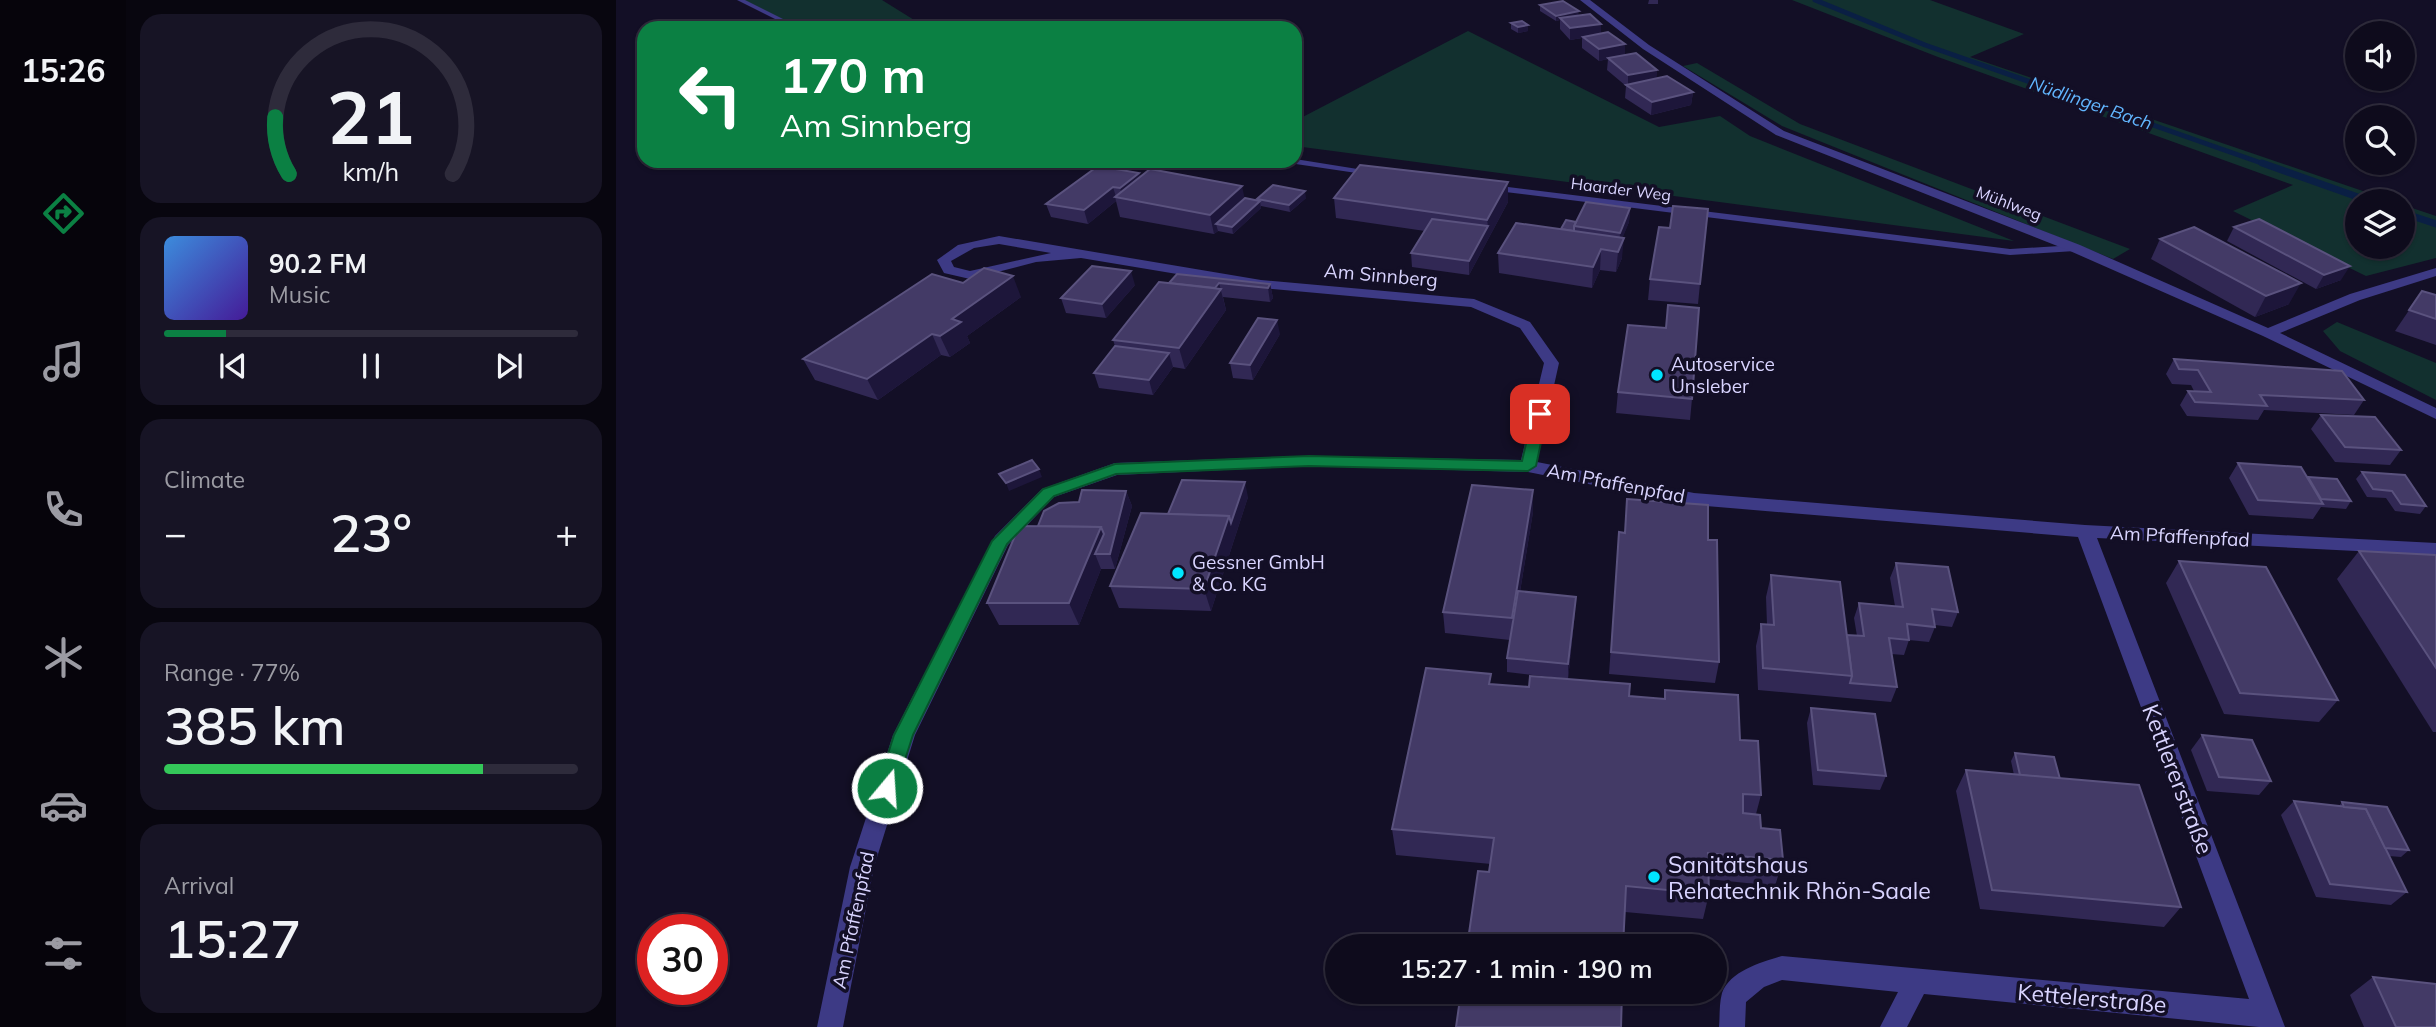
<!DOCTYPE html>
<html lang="en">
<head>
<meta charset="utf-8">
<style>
	body { margin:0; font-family:Mulish,sans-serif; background:#171425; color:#f1f3f6; height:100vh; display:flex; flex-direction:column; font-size:26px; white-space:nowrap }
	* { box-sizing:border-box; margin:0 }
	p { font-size:23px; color:#9b9ba3 }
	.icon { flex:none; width:38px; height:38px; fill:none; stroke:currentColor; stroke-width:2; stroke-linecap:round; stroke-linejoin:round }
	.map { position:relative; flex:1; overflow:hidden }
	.sheet { display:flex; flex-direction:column; gap:14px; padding:14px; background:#08060f; width:490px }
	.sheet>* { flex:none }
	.guide { position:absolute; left:21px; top:21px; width:665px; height:147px; border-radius:21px; box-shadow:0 2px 5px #0004,0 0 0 2px #2e2b3b; background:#0b8043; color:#fff; overflow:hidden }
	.fabs { position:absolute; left:1729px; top:21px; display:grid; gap:14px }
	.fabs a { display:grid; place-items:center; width:70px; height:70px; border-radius:50%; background:#0e0b1c; box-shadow:0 2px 5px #0004,0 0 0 2px #2e2b3b; font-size:35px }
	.speed { position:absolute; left:21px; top:914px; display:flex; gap:14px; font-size:35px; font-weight:700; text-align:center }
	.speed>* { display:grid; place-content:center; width:91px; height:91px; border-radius:50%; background:#0e0b1c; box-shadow:0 2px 5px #0004,0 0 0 2px #2e2b3b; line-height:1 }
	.speed .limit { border:10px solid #d22; background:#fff; color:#111 }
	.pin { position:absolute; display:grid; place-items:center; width:60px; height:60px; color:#fff; margin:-30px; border-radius:14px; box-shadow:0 4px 10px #0006 }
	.me { position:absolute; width:77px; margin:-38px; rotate:18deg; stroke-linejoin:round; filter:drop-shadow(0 0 5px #0008) }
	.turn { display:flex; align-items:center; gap:24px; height:147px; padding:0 28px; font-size:32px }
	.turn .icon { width:91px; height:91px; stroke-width:2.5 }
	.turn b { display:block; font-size:49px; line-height:60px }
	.big { font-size:52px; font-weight:600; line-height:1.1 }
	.sheet .card { flex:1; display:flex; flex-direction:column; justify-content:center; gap:10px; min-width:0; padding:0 24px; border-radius:21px; background:#171425 }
	.sheet .dial { align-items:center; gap:0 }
	.dial svg { height:182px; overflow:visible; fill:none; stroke:#2e2b3b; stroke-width:7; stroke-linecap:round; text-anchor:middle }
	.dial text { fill:#f1f3f6; stroke:none }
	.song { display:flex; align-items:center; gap:21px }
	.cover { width:84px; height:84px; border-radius:10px; background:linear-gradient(135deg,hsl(210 70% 55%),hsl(260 70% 35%)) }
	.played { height:7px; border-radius:4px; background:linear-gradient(90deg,#0b8043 15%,#2e2b3b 15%) }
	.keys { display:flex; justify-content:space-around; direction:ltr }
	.heat { display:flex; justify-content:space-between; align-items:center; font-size:38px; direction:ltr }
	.charge { height:10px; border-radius:5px; background:linear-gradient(90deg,#34c759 77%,#2e2b3b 0) }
	.trip { position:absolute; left:709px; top:934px; width:402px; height:70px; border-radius:35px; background:#0e0b1c; box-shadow:0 2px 5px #0004,0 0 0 2px #2e2b3b; font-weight:600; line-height:70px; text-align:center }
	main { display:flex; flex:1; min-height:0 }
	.dock { display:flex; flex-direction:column; width:126px; justify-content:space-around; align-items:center; background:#06040b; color:#9b9ba3 }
	.dock .icon { width:49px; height:49px }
	.dock .active { color:#0b8043 }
	.dock b { font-size:32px; color:#f1f3f6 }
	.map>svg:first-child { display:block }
	.green { fill:#12302f }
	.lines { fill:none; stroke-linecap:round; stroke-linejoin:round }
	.stream-far1 { stroke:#0a1f44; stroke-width:5 }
	.stream { stroke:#0a1f44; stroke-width:7 }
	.lane { fill:#3d3a85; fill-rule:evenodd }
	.street { fill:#3d3a85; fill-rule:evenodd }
	.wall { fill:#312854 }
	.shaded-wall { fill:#1d163a }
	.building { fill:#433a66; stroke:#5a527e; stroke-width:2 }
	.route { fill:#0b8043; stroke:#07532c; stroke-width:2 }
	.poi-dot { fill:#00e5ff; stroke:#130f26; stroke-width:2.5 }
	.labels { text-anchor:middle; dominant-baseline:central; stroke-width:7; stroke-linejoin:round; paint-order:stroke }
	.far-street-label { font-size:16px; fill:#d9d4ff; stroke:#130f26 }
	.far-water-label { font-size:18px; font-style:italic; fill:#62b6ff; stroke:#130f26 }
	.street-label { font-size:19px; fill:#d9d4ff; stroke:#130f26 }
	.poi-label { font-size:19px; fill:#d9d4ff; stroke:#130f26; text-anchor:start }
	.near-street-label { font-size:23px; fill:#d9d4ff; stroke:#130f26 }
	.near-poi-label { font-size:23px; fill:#d9d4ff; stroke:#130f26; text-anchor:start }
</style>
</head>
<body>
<main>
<nav class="dock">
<b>15:26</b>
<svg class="icon active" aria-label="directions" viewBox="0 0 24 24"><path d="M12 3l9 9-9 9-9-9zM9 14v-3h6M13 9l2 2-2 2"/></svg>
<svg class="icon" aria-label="music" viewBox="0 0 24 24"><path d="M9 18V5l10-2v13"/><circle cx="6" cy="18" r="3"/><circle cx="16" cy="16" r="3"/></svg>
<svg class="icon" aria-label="phone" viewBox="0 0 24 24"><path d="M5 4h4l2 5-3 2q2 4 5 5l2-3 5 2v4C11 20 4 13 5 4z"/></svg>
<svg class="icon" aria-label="climate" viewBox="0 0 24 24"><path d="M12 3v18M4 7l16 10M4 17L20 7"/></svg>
<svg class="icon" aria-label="car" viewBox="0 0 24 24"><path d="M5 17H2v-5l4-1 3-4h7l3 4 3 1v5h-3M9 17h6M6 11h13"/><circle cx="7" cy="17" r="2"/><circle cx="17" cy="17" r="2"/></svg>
<svg class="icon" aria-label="filters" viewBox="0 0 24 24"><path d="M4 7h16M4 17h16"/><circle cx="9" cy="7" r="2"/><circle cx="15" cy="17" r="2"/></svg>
</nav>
<section class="sheet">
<div class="card dial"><svg viewBox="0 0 100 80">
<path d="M14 69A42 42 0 1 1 86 69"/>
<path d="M14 69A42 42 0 0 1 8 44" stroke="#0b8043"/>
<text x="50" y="56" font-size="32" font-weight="700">21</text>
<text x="50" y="72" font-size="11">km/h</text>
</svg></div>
<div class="card">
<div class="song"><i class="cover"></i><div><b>90.2 FM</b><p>Music</p></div></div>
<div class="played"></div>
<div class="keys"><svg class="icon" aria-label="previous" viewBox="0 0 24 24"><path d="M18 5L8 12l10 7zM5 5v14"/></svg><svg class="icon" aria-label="pause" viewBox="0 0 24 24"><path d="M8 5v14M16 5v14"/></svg><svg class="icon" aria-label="next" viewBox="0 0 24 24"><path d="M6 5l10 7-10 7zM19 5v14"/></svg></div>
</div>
<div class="card"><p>Climate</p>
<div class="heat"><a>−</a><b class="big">23°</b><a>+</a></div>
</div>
<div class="card"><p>Range · 77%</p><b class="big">385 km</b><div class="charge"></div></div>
<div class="card"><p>Arrival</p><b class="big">15:27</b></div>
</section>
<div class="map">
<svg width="1820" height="1027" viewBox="0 0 1820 1027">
	<rect width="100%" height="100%" fill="#130f26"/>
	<!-- green -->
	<g class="green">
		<polygon points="125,0 266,0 311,28 184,28"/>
		<polygon points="1176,0 1314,0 1408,34 1354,57 1776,201 1741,201 1741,247 1787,247 1787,205 1820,216 1820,258 1750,276 1617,211 1677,185 1322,57"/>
		<polygon points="852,31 1043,127 1104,116 1134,136 1398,241 679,146 679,121"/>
		<polygon points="1081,63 1184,124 1514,249 1497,259 1166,126 1067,66"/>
		<polygon points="1721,322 1820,363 1820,400 1724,351 1707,331"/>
	</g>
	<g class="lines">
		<!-- stream-far1 -->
		<polyline class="stream-far1" points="1199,0 1309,45 1651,165"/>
		<!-- stream -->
		<g class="stream">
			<polyline points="1646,163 1753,201"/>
			<polyline points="1787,213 1820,224"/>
		</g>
		<!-- lane -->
		<g class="lane">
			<polygon points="121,0 129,0 185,28 177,28"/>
			<polygon points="679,159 754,171 758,173 754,175 673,163 669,161 679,161"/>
			<polygon points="876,185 1394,249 1459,245 1464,248 1459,251 1394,255 873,190 873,186"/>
		</g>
		<!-- street -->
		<g class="street">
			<polygon points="964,0 974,0 1033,45 1168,131 1464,245 1652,328 1734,294 1820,268 1820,276 1744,300 1664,333 1820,408 1820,419 1647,336 1454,251 1160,135 1027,49"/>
			<path d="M383 236 645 280 858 299 914 322 943 363 921 462 1078 493 1469 525 1820 543V555L1481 538 1669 1027H1643L1308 994 1291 1027H1264L1282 992 1166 980 1148 987 1130 1002 1129 1027H1103C1104 1016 1103 1004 1106 993 1114 971 1146 962 1166 956L1633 999 1462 537 1078 505 912 472 693 466 501 475 438 497 392 545 299 735 258 867 227 1027H201L234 867 277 735 379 536 426 489 499 463 693 456 905 460 928 363 904 328 855 307 645 288 465 258 420 262 354 279 328 273 321 260 342 245ZM383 244 435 253 354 271 338 267 335 261 358 248Z"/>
		</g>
	</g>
	<!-- wall -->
	<g class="wall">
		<polygon points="1033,0 1042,0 1042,4 1032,4"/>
		<polygon points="924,5 962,16 985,33 1009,44 1009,55 1041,70 1040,78 1077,92 1075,105 1035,115 1009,98 1010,86 991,70 992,59 983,61 966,48 966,38 954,40 944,29 944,20 940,21 924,11"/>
		<polygon points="895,23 912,31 902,33 895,29"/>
		<polygon points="523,173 524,177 641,200 641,199 690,198 674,212 645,206 645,208 617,234 602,231 598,234 504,217 500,201 472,224 435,217 430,204"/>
		<polygon points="892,182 892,202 853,275 796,267 795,253 809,231 720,218 718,198"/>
		<polygon points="1014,208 1013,222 1006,238 1006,258 1000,272 984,270 976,288 883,273 882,253 945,229 960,222"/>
		<polygon points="1618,227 1725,280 1700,289 1611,241"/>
		<polygon points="1054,228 1084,284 1082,304 1032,300 1034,279"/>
		<polygon points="1544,239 1673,304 1639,317 1535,259"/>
		<polygon points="561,274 654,284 657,298 654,302 607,297 610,310 569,369 557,367 537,395 483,388 478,373 499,346 497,340 553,283"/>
		<polygon points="347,283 405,297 351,336 354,343 334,357 325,355 262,400 199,380 187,359"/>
		<polygon points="519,285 490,318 450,313 445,298"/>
		<polygon points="1806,291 1820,295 1820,345 1779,331"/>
		<polygon points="1050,328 1076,399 1074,420 1000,413 1002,392"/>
		<polygon points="664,334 637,380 617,378 614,363"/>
		<polygon points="1558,359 1748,400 1738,415 1648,410 1642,420 1571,416 1564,405 1572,391 1578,391 1575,385 1556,384 1550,374"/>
		<polygon points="1705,415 1785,450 1774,465 1719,462 1695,429"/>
		<polygon points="1622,463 1691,478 1735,501 1730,509 1705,507 1697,519 1633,515 1613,478"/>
		<polygon points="1746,472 1810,506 1804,514 1779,511 1770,498 1751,497 1740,479"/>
		<polygon points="917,490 917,512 904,592 959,612 952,679 891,672 891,658 894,640 829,633 827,612"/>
		<polygon points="510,491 516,506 499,569 485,569 463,625 383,625 371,603 422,526 463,502"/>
		<polygon points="632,497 595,611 503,608 494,586 552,514"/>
		<polygon points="1003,532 1092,540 1103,662 1099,683 993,674"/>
		<polygon points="1743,551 1820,555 1820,732 1817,732 1721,579"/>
		<polygon points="1563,561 1722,700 1703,722 1608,714 1550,583"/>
		<polygon points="1280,563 1342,612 1336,627 1319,625 1319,627 1313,642 1293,640 1288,655 1275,654 1281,687 1275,702 1142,690 1140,646 1145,624 1151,625 1150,597 1155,575 1231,635 1241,636 1238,618 1243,603 1279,606 1274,578"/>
		<polygon points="875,684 1048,699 1049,690 1124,740 1145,795 1140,814 1145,828 1167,860 1159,886 1092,879 1093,894 1087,919 1009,912 873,872 875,864 780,855 776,829"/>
		<polygon points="1195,708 1270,776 1264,790 1197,785 1191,723"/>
		<polygon points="1586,735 1655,781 1643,795 1591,791 1575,750"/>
		<polygon points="1399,753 1444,779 1565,907 1548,927 1364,909 1340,791 1350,770 1398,775 1395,761"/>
		<polygon points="1678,801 1723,806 1726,802 1793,850 1785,857 1773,856 1791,892 1775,905 1700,897 1665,815"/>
		<polygon points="1757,977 1820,1027 1748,1027 1734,995"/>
	</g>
	<!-- shaded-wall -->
	<g class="shaded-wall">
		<polygon points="963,11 962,17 944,18 944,20 940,21 940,16"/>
		<polygon points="985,24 985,36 967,37 966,38 954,40 954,28"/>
		<polygon points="912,25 912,31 902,33 902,27"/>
		<polygon points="1009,44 1009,56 983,61 983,49"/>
		<polygon points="1041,70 1040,82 1012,87 1012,75"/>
		<polygon points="1077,92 1075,105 1035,115 1036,102"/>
		<polygon points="523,173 527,186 507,199 504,188"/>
		<polygon points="892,182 892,202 853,275 853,261 872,226 871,220"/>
		<polygon points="626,186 630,205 600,224 602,231 598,234 594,215"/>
		<polygon points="497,187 500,197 499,197 500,201 472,224 468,210"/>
		<polygon points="689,191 690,198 674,212 673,205"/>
		<polygon points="644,201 645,208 617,234 616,227"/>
		<polygon points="1014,208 1013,222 1003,247 1004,233"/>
		<polygon points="1008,238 1006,258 1000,272 1002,252"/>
		<polygon points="985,249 984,270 976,288 977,267"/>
		<polygon points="1734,266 1725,280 1700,289 1708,275"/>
		<polygon points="515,271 519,285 490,318 486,304"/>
		<polygon points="397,276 405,297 351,336 354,343 334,357 324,336 336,319"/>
		<polygon points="603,283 610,310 569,369 563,348 594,294"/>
		<polygon points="1685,283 1673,304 1639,317 1650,296"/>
		<polygon points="654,284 657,298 654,302 652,288"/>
		<polygon points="661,320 664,334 637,380 634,365"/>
		<polygon points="316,334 325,355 262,400 251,379"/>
		<polygon points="553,353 557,367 537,395 533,380"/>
		<polygon points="423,469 426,477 393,491 390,483"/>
		<polygon points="629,482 632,497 595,611 588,589 613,516"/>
		<polygon points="917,490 917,512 896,640 896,618"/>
		<polygon points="510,491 516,506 499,569 494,554"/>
		<polygon points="485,527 493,549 479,554 485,569 463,625 453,603"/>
		<polygon points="960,597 959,612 952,679 952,664"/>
	</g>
	<!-- building -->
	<g class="building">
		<polygon points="947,1 963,11 940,16 924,5"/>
		<polygon points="974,14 985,24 954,28 944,18"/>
		<polygon points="906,21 912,25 902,27 895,23"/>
		<polygon points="992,32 1009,44 983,49 967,37"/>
		<polygon points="1020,53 1041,70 1012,75 992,58"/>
		<polygon points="1051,76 1077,92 1036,102 1010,85"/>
		<polygon points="744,165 892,182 871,220 718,198"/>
		<polygon points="482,166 523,173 504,188 497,187 468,210 430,204"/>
		<polygon points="534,169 626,186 594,215 499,197"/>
		<polygon points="657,185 689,191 673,205 641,199"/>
		<polygon points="629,198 644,201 616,227 600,224"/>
		<polygon points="970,202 1014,208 1004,233 958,226"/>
		<polygon points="1057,206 1092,209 1084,284 1034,279 1043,227 1054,228"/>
		<polygon points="816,219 872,226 853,261 795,253"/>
		<polygon points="1643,219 1734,266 1708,275 1618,227"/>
		<polygon points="950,220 960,222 958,226 958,231 945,229"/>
		<polygon points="900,223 1008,238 1002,252 985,249 977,267 882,253"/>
		<polygon points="1578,227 1685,283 1650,296 1544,239"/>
		<polygon points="476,266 515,271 486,304 445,298"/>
		<polygon points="368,268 397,276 336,319 345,322 324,336 316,334 251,379 187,359 316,274 347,283"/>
		<polygon points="561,274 654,284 652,288 603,283 599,288 553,283"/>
		<polygon points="543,282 605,289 563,348 497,340"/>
		<polygon points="1806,291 1820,295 1820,319 1793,310"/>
		<polygon points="1052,305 1083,308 1076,399 1002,392 1012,325 1050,328"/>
		<polygon points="642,318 661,320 634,365 614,363"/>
		<polygon points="499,346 553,353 533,380 478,373"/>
		<polygon points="1558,359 1726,371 1748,400 1644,395 1651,406 1579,402 1572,391 1595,392 1582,370 1563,369"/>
		<polygon points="1705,415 1759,417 1785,450 1729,447"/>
		<polygon points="416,460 423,469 390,483 383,474"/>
		<polygon points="1622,463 1685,467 1707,504 1642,500"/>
		<polygon points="1746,472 1789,475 1810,506 1785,504 1776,491 1757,489"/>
		<polygon points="1692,477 1721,479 1735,501 1705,499"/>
		<polygon points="566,480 629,482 615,523 613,516 552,514"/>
		<polygon points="856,485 917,490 896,618 827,612"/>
		<polygon points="466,490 510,491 494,554 479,554 488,534 485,527 422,526 428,511 443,503 463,502"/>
		<polygon points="1011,499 1092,505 1092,540 1101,540 1103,662 995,652 1003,532 1009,533"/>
		<polygon points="525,513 613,516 588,589 494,586"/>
		<polygon points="403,526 485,527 453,603 371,603"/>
		<polygon points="1743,551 1820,555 1820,668"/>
		<polygon points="1563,561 1650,567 1722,700 1624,693"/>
		<polygon points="1280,563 1332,567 1342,612 1316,609 1319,627 1291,624 1293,640 1273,638 1281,687 1234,683 1236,676 1231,635 1248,636 1243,603 1287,607"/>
		<polygon points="1155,575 1224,582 1236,676 1147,668 1145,624 1158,625"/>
		<polygon points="902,591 960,597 952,664 891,658"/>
		<polygon points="810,668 875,674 873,684 913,687 914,676 1014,684 1013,696 1049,699 1049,690 1122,695 1124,740 1142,741 1145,795 1127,794 1127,813 1144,815 1145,828 1164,830 1167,860 1092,853 1093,894 1010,886 1007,947 851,947 862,871 873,872 878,838 776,829"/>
		<polygon points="1195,708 1259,714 1270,776 1202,770"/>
		<polygon points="1586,735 1636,740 1655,781 1603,777"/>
		<polygon points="1399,753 1438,757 1444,779 1404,775"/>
		<polygon points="1350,770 1523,785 1565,907 1376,890"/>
		<polygon points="1678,801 1750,809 1791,892 1714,884"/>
		<polygon points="1726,802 1771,807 1793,850 1769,848 1750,809 1728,807"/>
		<polygon points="1757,977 1820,984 1820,1027 1780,1027"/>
		<polygon points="845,992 1006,992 1005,1027 840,1027"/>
	</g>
	<!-- route -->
	<polygon class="route" points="924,410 931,414 920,466 912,471 693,466 500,474 438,496 391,544 297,735 278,794 271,797 264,794 261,788 278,735 376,541 427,489 499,464 693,456 906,461 917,414"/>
	<!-- markers -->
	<g class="poi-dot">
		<circle cx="1041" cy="375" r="7"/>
		<circle cx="562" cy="573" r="7"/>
		<circle cx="1038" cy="877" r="7"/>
	</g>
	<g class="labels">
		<!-- far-street labels -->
		<g class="far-street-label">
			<text transform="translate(1005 189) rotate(7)">Haarder Weg</text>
			<text transform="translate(1393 203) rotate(21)">Mühlweg</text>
		</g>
		<!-- far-water labels -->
		<g class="far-water-label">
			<text transform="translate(1475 103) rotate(19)">Nüdlinger Bach</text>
		</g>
		<!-- street labels -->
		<g class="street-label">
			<text transform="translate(765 275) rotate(5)">Am Sinnberg</text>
			<text transform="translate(1000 483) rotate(11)">Am Pfaffenpfad</text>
			<text transform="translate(1564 536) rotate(3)">Am Pfaffenpfad</text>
			<text transform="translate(237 920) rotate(-78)">Am Pfaffenpfad</text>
		</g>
		<!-- poi labels -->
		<g class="poi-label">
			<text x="1055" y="364">Autoservice<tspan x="1055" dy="22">Unsleber</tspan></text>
			<text x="576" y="562">Gessner GmbH<tspan x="576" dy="22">&amp; Co. KG</tspan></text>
		</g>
		<!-- near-street labels -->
		<g class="near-street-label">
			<text transform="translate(1562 779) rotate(69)">Kettlererstraße</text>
			<text transform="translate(1476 998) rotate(5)">Kettelerstraße</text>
		</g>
		<!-- near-poi labels -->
		<g class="near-poi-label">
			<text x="1052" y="864">Sanitätshaus<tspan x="1052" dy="26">Rehatechnik Rhön-Saale</tspan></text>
		</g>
	</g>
</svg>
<div class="fabs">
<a><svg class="icon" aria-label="sound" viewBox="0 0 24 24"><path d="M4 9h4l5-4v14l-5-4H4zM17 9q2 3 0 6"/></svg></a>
<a><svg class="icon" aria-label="search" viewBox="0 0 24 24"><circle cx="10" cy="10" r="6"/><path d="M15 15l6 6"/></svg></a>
<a><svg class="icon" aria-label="layers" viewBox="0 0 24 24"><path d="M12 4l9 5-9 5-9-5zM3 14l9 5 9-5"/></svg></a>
</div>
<div class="speed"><div class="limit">30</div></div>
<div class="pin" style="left:924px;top:414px;background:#d93025"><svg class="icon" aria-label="arrive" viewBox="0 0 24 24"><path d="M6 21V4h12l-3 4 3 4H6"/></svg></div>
<svg class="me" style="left:271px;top:788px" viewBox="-20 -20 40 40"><circle r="17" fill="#0b8043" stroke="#fff" stroke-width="3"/><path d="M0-11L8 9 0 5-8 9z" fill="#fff"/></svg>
<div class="trip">15:27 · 1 min · 190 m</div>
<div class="guide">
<div class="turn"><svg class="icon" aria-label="left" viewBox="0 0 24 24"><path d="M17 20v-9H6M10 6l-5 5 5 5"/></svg><div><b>170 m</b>Am Sinnberg</div></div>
</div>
</div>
</main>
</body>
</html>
